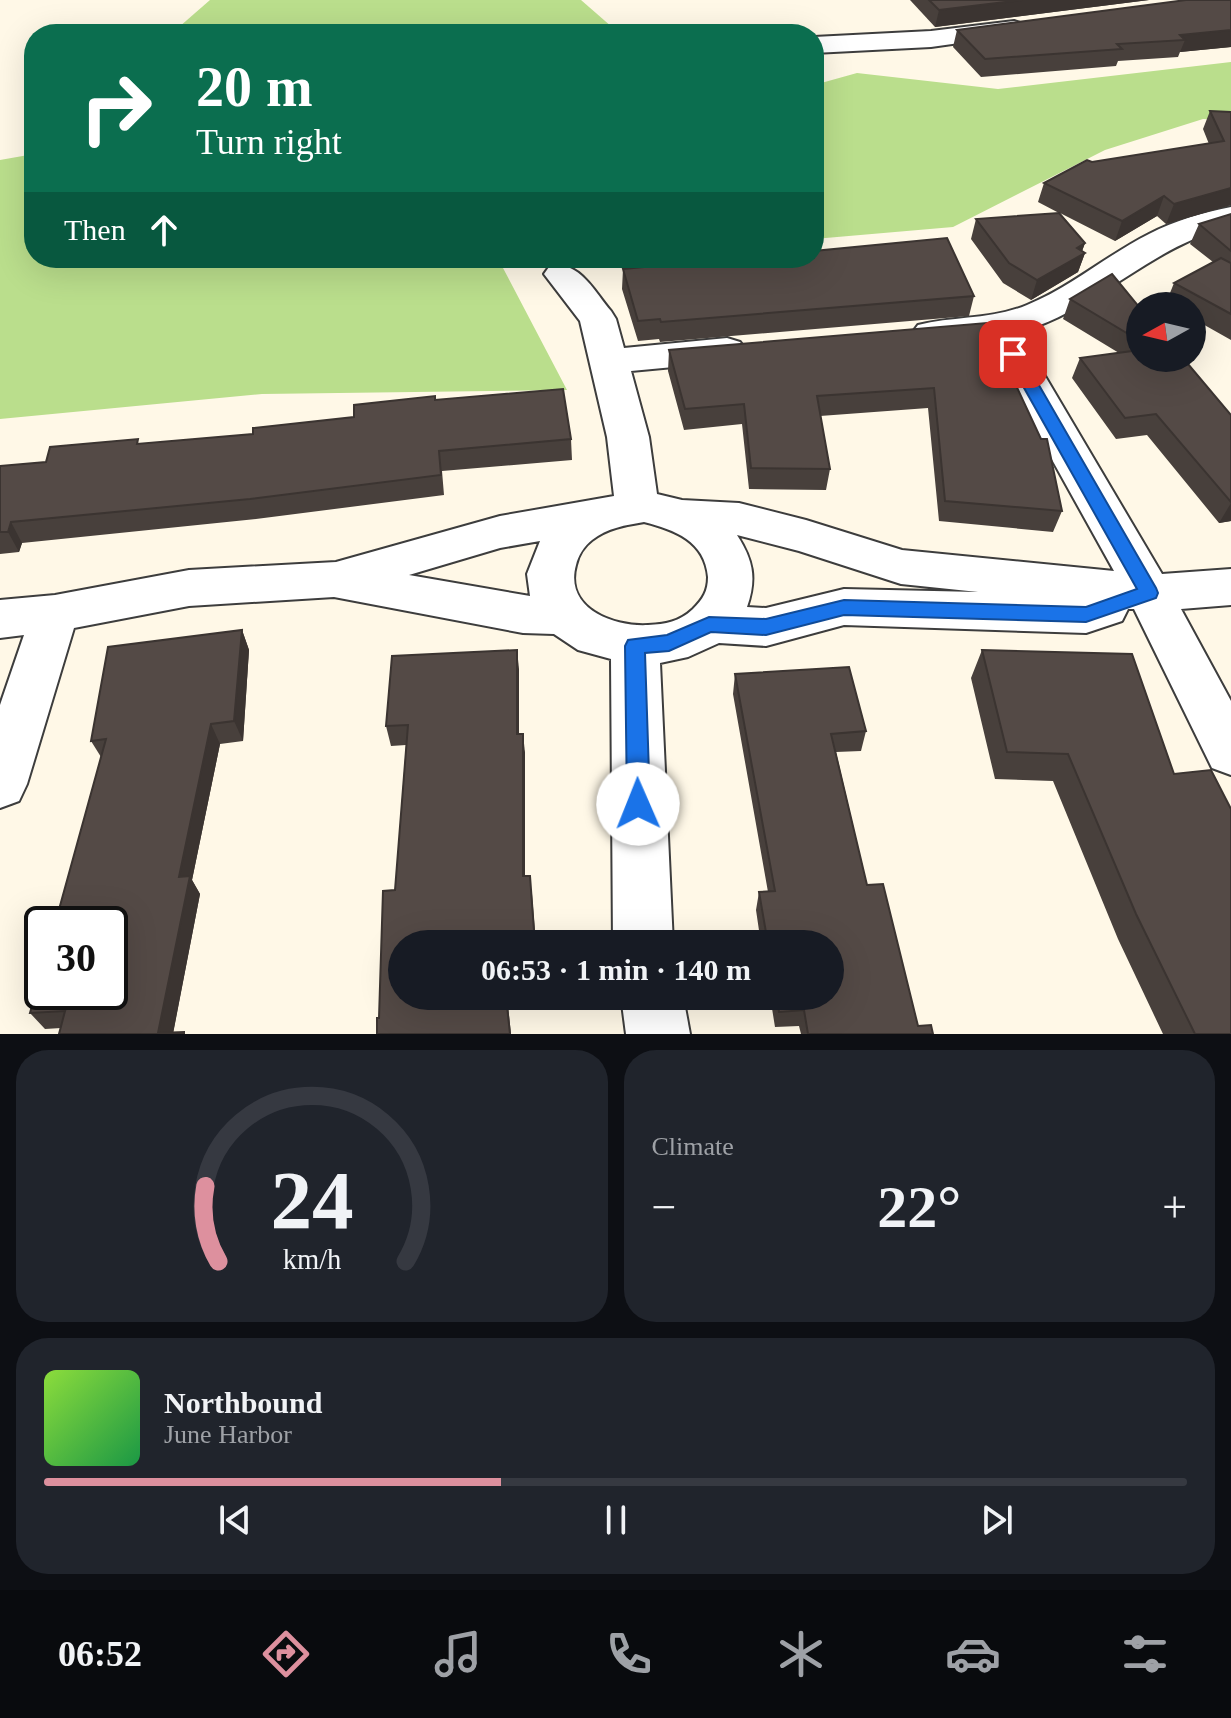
<!DOCTYPE html>
<html lang="en">
<head>
<meta charset="utf-8">
<style>
	body { margin:0; font-family:Georgia,serif; background:#20242c; color:#f1f3f6; height:100vh; display:flex; flex-direction:column; font-size:30px; white-space:nowrap }
	* { box-sizing:border-box; margin:0 }
	p { font-size:26px; color:#9ea1a6 }
	.icon { flex:none; width:44px; height:44px; fill:none; stroke:currentColor; stroke-width:2; stroke-linecap:round; stroke-linejoin:round }
	.map { position:relative; height:1034px; overflow:hidden }
	.details { display:flex; flex-direction:column; gap:16px; padding:16px; background:#0d0f14; flex:1 }
	.details>* { flex:none }
	.top-card { position:absolute; left:24px; top:24px; width:800px; height:244px; border-radius:32px; box-shadow:0 8px 32px #0002; background:#0b6e4f; color:#fff; overflow:hidden }
	.needle { width:52px; rotate:262deg }
	.fabs { position:absolute; left:1126px; top:292px; display:grid; gap:16px }
	.fabs a { display:grid; place-items:center; width:80px; height:80px; border-radius:50%; background:#171b24; box-shadow:0 8px 32px #0002; font-size:40px }
	.speed { position:absolute; left:24px; top:906px; display:flex; gap:16px; font-size:40px; font-weight:700; text-align:center }
	.speed>* { display:grid; place-content:center; width:104px; height:104px; border-radius:50%; background:#171b24; box-shadow:0 8px 32px #0002; line-height:1 }
	.speed .limit { border:4px solid #111; border-radius:12px; background:#fff; color:#111 }
	.pin { position:absolute; display:grid; place-items:center; width:68px; height:68px; color:#fff; margin:-34px; border-radius:16px; box-shadow:0 4px 12px #0006 }
	.me { position:absolute; width:88px; margin:-44px; rotate:359deg; stroke-linejoin:round; filter:drop-shadow(0 0 6px #0008) }
	.turn { display:flex; align-items:center; gap:28px; height:168px; padding:0 40px; font-size:36px }
	.turn .icon { width:104px; height:104px; stroke-width:2.5 }
	.turn b { display:block; font-size:56px; line-height:68px }
	.then { display:flex; align-items:center; height:76px; padding:0 40px; background:#0003; gap:16px; font-size:30px }
	.big { font-size:60px; font-weight:700; line-height:1.1 }
	.details .widget { flex:1; display:flex; flex-direction:column; justify-content:center; gap:12px; min-width:0; padding:0 28px; border-radius:32px; background:#20242c }
	.details .dial { align-items:center; gap:0 }
	.dial svg { height:208px; overflow:visible; fill:none; stroke:#363941; stroke-width:7; stroke-linecap:round; text-anchor:middle }
	.dial text { fill:#f1f3f6; stroke:none }
	.song { display:flex; align-items:center; gap:24px }
	.cover { width:96px; height:96px; border-radius:12px; background:linear-gradient(135deg,hsl(90 70% 55%),hsl(140 70% 35%)) }
	.played { height:8px; border-radius:4px; background:linear-gradient(90deg,#dd909e 40%,#363941 40%) }
	.keys { display:flex; justify-content:space-around; direction:ltr }
	.heat { display:flex; justify-content:space-between; align-items:center; font-size:44px; direction:ltr }
	.details .tiles { flex:1; display:grid; gap:16px; grid-template-columns:1fr 1fr }
	.widget:last-child { grid-column:span 2 }
	.trip { position:absolute; left:388px; top:930px; width:456px; height:80px; border-radius:40px; background:#171b24; box-shadow:0 8px 32px #0002; font-weight:700; line-height:80px; text-align:center }
	.tabs { display:flex; height:128px; justify-content:space-around; align-items:center; background:#090b0e; color:#9ea1a6 }
	.tabs .icon { width:56px; height:56px }
	.tabs .current { color:#dd909e }
	.tabs b { font-size:36px; color:#f1f3f6 }
	.map>svg:first-child { display:block }
	.forest { fill:#bade8c }
	.lines { fill:none; stroke-linecap:round; stroke-linejoin:round }
	.minor-casing { stroke:#3d3d3d; stroke-width:4 }
	.minor { fill:#fff; fill-rule:evenodd }
	.wall { fill:#48403c }
	.shaded-wall { fill:#3b3431 }
	.building { fill:#544a46; stroke:#3b3431; stroke-width:2 }
	.route { fill:#1a73e8; stroke:#114b97; stroke-width:2 }
</style>
</head>
<body>
<div class="map">
<svg width="1231" height="1034" viewBox="0 0 1231 1034">
	<rect width="100%" height="100%" fill="#fff8e7"/>
	<!-- forest -->
	<g class="forest">
		<polygon points="210,0 581,0 620,34 171,34"/>
		<polygon points="1231,62 1231,120 1203,119 1105,150 953,227 814,239 814,85 857,73 998,89"/>
		<polygon points="34,154 34,258 604,258 503,268 567,390 262,394 0,419 0,160"/>
	</g>
	<g class="lines">
		<defs>
			<g id="minor">
				<polygon points="1014,21 1023,24 1027,29 1023,34 931,47 814,53 814,37 931,31"/>
				<path d="M1231 207V227C1152 244 1097 311 1019 332L1162 574 1231 569V605L1181 609 1231 701V775L1212 768 1134 609H1128L1122 621 1086 633 844 625 766 646 719 643 688 657 660 663 673 944H613L611 659 578 650 554 634 523 633 334 597 189 606 74 628 27 784 19 801 0 808V705L24 635 0 638V600L55 595 189 570 336 562 500 516 614 496 607 437 580 321 544 274 549 267C579 259 593 290 611 311L616 319 624 348 727 338 740 342 746 350 740 358 727 362 631 371 649 437 657 494 682 500 739 503 806 520 902 550 1114 571 985 339 931 344 918 341 912 333 918 325C954 316 991 320 1027 305 1071 287 1107 255 1149 234 1176 220 1202 213 1231 207ZM644 522C675 530 705 541 708 577 708 591 703 599 693 609 679 622 666 624 648 625 613 627 564 608 576 565 578 556 584 546 592 540 607 528 626 525 644 522ZM737 535 799 551 901 584 978 592 844 589 766 608 747 607C757 578 753 560 737 535ZM540 541 527 574 530 596 409 575 500 548Z"/>
				<polygon points="621,996 683,996 690,1034 626,1034"/>
			</g>
		</defs>
		<!-- minor casing -->
		<use href="#minor" class="minor-casing"/>
		<!-- minor -->
		<use href="#minor" class="minor"/>
	</g>
	<!-- wall -->
	<g class="wall">
		<polygon points="910,0 1149,0 935,27"/>
		<polygon points="1231,0 1231,47 1180,52 1178,57 1118,61 1116,66 981,77 953,47 957,30"/>
		<polygon points="1210,111 1231,112 1231,205 1166,224 1157,216 1115,241 1060,213 1085,243 1082,251 1085,253 1078,272 1031,300 1003,283 971,239 976,219 1059,213 1038,202 1044,183 1092,162 1209,144 1203,129"/>
		<polygon points="1231,214 1231,340 1192,318 1192,306 1171,306 1166,303 1174,283 1213,262 1190,244 1199,224"/>
		<polygon points="623,269 974,296 969,316 660,342 659,339 638,341 622,289"/>
		<polygon points="1070,299 1140,308 1140,358 1231,415 1231,521 1219,523 1147,435 1116,439 1072,378 1080,358 1119,353 1063,319"/>
		<polygon points="987,323 1062,511 1053,532 939,521 928,408 820,416 830,469 826,490 749,489 742,424 684,430 668,371 669,350"/>
		<polygon points="435,400 571,439 572,460 442,471 444,495 256,519 22,543 19,552 0,554 0,466 46,462 141,444 253,434 354,417"/>
		<polygon points="242,630 249,650 243,741 220,744 192,880 200,894 173,1033 184,1032 185,1034 59,1034 61,1028 45,1029 30,1013 101,757 91,741"/>
		<polygon points="982,650 1174,774 1231,1034 1163,1034 1118,939 1053,781 995,779 971,678"/>
		<polygon points="519,669 519,734 525,753 525,876 532,894 536,944 402,944 402,996 507,996 511,1034 379,1018 395,890 406,745 391,746 386,726"/>
		<polygon points="735,674 866,731 861,751 836,752 867,885 918,1026 933,1034 801,1034 799,1026 775,1027 770,996 830,996 830,944 761,944 756,910 759,892 768,892 733,694"/>
	</g>
	<!-- shaded-wall -->
	<g class="shaded-wall">
		<polygon points="1022,0 1149,0 935,27 939,10"/>
		<polygon points="1231,30 1231,47 1180,52 1185,40 1180,35"/>
		<polygon points="1231,188 1231,205 1166,224 1174,204"/>
		<polygon points="1164,196 1157,216 1115,241 1122,221"/>
		<polygon points="1085,243 1081,254 1085,253 1078,272 1031,300 1037,280 1077,248"/>
		<polygon points="1231,502 1231,521 1219,523 1231,503"/>
		<polygon points="11,522 22,543 19,552 8,532"/>
		<polygon points="242,630 249,650 243,741 234,721"/>
		<polygon points="517,650 519,669 519,753 517,734"/>
		<polygon points="211,724 220,744 192,880 200,894 173,1034 159,1034 179,877"/>
		<polygon points="523,734 525,753 525,894 523,876"/>
	</g>
	<!-- building -->
	<g class="building">
		<polygon points="929,0 1022,0 939,10"/>
		<polygon points="1186,0 1231,0 1231,30 1180,35 1185,40 1117,44 1122,49 985,59 957,30"/>
		<polygon points="1210,111 1231,112 1231,188 1174,204 1164,196 1122,221 1044,183 1087,160 1092,162 1224,141"/>
		<polygon points="1059,213 1085,243 1077,248 1085,253 1037,280 1009,263 976,219"/>
		<polygon points="1231,214 1231,251 1199,224"/>
		<polygon points="947,238 974,296 661,322 660,319 638,321 623,269 739,258 814,258 814,251"/>
		<polygon points="1221,258 1231,263 1231,314 1174,283"/>
		<polygon points="1112,274 1140,308 1140,341 1070,299"/>
		<polygon points="987,323 1041,439 1047,439 1062,511 945,501 934,388 817,396 830,469 751,468 744,404 685,409 669,350"/>
		<polygon points="1140,350 1140,358 1183,358 1231,415 1231,502 1156,414 1125,418 1080,358"/>
		<polygon points="563,389 571,439 439,451 441,475 250,499 11,522 8,532 0,532 0,466 46,462 50,447 138,439 137,444 253,434 253,428 354,417 354,405 435,396 435,400"/>
		<polygon points="242,630 234,721 211,724 179,877 190,876 158,1033 184,1032 184,1034 59,1034 65,1011 30,1013 42,970 42,992 110,992 110,924 55,924 106,739 91,741 108,647"/>
		<polygon points="517,650 517,734 523,734 523,876 530,876 535,944 402,944 402,996 506,996 510,1034 377,1034 377,1018 379,1018 383,891 395,890 408,725 386,726 392,656"/>
		<polygon points="982,650 1132,654 1174,774 1211,770 1231,809 1231,1034 1195,1034 1136,914 1068,754 1007,752"/>
		<polygon points="849,667 866,731 831,734 867,885 883,884 918,1026 931,1025 933,1034 808,1034 804,1010 779,1012 777,996 830,996 830,944 768,944 759,892 775,891 735,674"/>
	</g>
	<!-- route -->
	<polygon class="route" points="1013,350 1021,354 1156,588 1158,593 1156,598 1086,622 844,615 766,635 711,632 669,651 645,653 650,804 646,811 638,814 630,811 627,804 625,646 628,640 667,635 709,617 766,619 844,600 1086,607 1137,589 1005,354"/>
</svg>
<div class="fabs">
<a><svg class="needle" viewBox="-14 -14 28 28"><path d="M0-13l5 13h-10z" fill="#e53935"/><path d="M0 13l5-13h-10z" fill="#9ea1a6"/></svg></a>
</div>
<div class="speed"><div class="limit">30</div></div>
<div class="pin" style="left:1013px;top:354px;background:#d93025"><svg class="icon" aria-label="arrive" viewBox="0 0 24 24"><path d="M6 21V4h12l-3 4 3 4H6"/></svg></div>
<svg class="me" style="left:638px;top:804px" viewBox="-20 -20 40 40"><circle r="19" fill="#fff"/><path d="M0-13L10 11 0 6-10 11z" fill="#1a73e8"/></svg>
<div class="trip">06:53 · 1 min · 140 m</div>
<div class="top-card">
<div class="turn"><svg class="icon" aria-label="right" viewBox="0 0 24 24"><path d="M7 20v-9h11M14 6l5 5-5 5"/></svg><div><b>20 m</b>Turn right</div></div>
<div class="then">Then<svg class="icon" aria-label="ahead" viewBox="0 0 24 24"><path d="M12 20V5M6 11l6-6 6 6"/></svg></div>
</div>
</div>
<section class="details">
<div class="tiles">
<div class="widget dial"><svg viewBox="0 0 100 80">
<path d="M14 69A42 42 0 1 1 86 69"/>
<path d="M14 69A42 42 0 0 1 9 40" stroke="#dd909e"/>
<text x="50" y="56" font-size="32" font-weight="700">24</text>
<text x="50" y="72" font-size="11">km/h</text>
</svg></div>
<div class="widget"><p>Climate</p>
<div class="heat"><a>−</a><b class="big">22°</b><a>+</a></div>
</div>
<div class="widget">
<div class="song"><i class="cover"></i><div><b>Northbound</b><p>June Harbor</p></div></div>
<div class="played"></div>
<div class="keys"><svg class="icon" aria-label="previous" viewBox="0 0 24 24"><path d="M18 5L8 12l10 7zM5 5v14"/></svg><svg class="icon" aria-label="pause" viewBox="0 0 24 24"><path d="M8 5v14M16 5v14"/></svg><svg class="icon" aria-label="next" viewBox="0 0 24 24"><path d="M6 5l10 7-10 7zM19 5v14"/></svg></div>
</div>
</div>
</section>
<nav class="tabs">
<b>06:52</b>
<svg class="icon current" aria-label="directions" viewBox="0 0 24 24"><path d="M12 3l9 9-9 9-9-9zM9 14v-3h6M13 9l2 2-2 2"/></svg>
<svg class="icon" aria-label="music" viewBox="0 0 24 24"><path d="M9 18V5l10-2v13"/><circle cx="6" cy="18" r="3"/><circle cx="16" cy="16" r="3"/></svg>
<svg class="icon" aria-label="phone" viewBox="0 0 24 24"><path d="M5 4h4l2 5-3 2q2 4 5 5l2-3 5 2v4C11 20 4 13 5 4z"/></svg>
<svg class="icon" aria-label="climate" viewBox="0 0 24 24"><path d="M12 3v18M4 7l16 10M4 17L20 7"/></svg>
<svg class="icon" aria-label="car" viewBox="0 0 24 24"><path d="M5 17H2v-5l4-1 3-4h7l3 4 3 1v5h-3M9 17h6M6 11h13"/><circle cx="7" cy="17" r="2"/><circle cx="17" cy="17" r="2"/></svg>
<svg class="icon" aria-label="filters" viewBox="0 0 24 24"><path d="M4 7h16M4 17h16"/><circle cx="9" cy="7" r="2"/><circle cx="15" cy="17" r="2"/></svg>
</nav>
</body>
</html>
